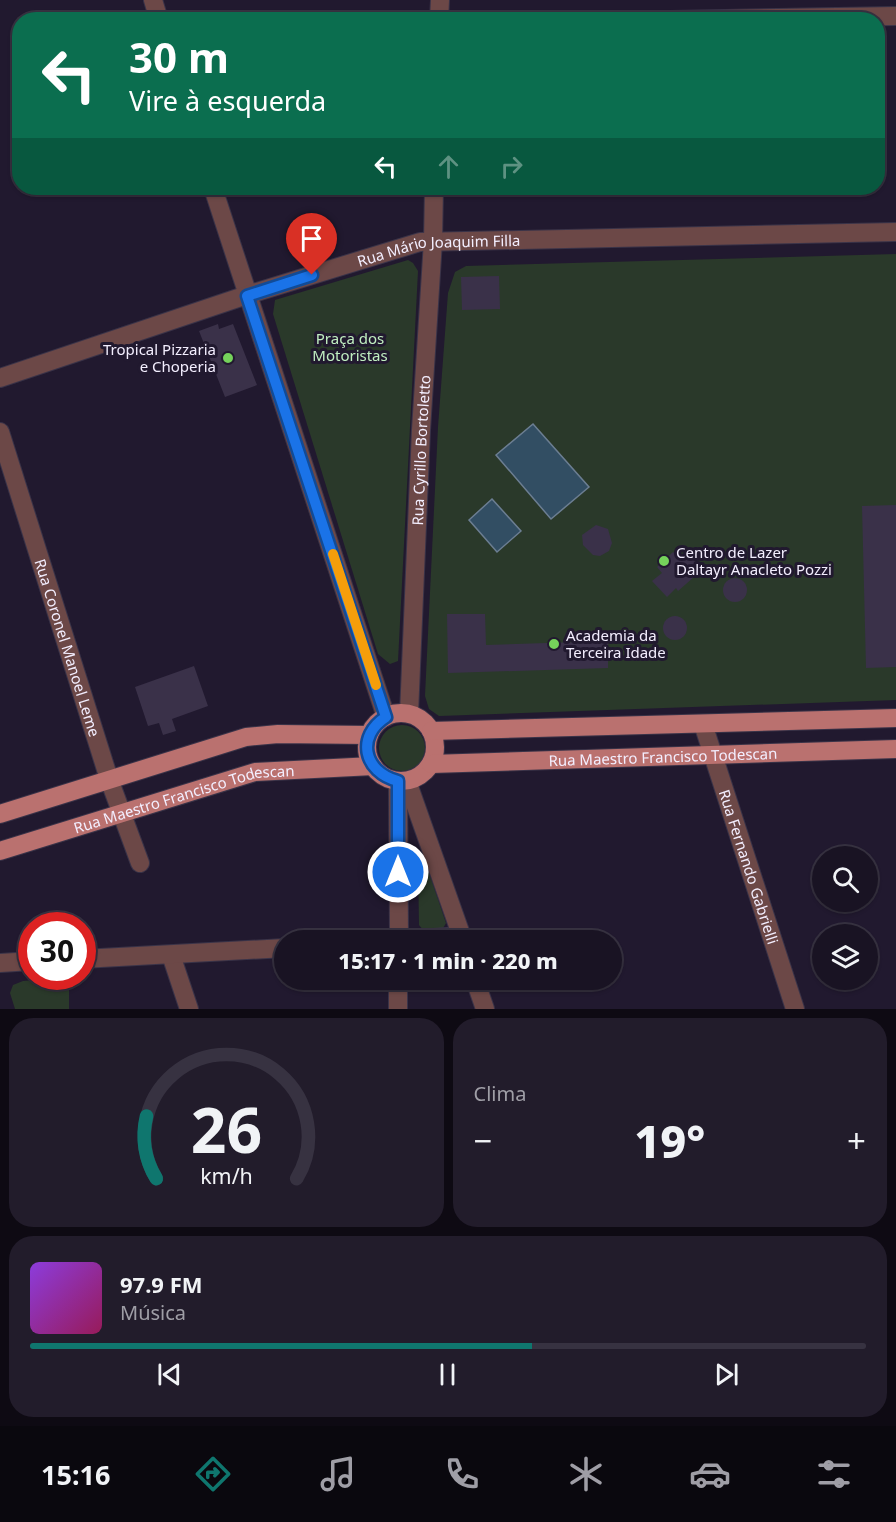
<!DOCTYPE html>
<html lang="pt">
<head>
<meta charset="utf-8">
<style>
	body { margin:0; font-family:"Noto Sans",sans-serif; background:#221c2b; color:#f1f3f6; height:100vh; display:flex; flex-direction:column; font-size:22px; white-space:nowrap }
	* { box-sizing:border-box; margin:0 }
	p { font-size:20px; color:#9f9ea6 }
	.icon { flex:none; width:33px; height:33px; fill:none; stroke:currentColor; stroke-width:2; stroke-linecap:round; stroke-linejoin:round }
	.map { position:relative; height:1009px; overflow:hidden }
	.side { display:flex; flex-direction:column; gap:9px; padding:9px; background:#0e0a13; flex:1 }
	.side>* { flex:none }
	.hud { position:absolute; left:12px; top:12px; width:873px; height:183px; border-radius:24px; box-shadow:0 2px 4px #0004,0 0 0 2px #373241; background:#0b6e4f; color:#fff; overflow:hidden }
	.fabs { position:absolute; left:812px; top:846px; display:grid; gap:12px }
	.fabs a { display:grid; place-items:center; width:66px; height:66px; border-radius:50%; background:#191323; box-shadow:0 2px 4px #0004,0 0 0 2px #373241; font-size:30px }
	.speed { position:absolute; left:18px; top:912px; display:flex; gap:12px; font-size:30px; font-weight:700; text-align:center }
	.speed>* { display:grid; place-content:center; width:78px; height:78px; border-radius:50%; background:#191323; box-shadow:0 2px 4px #0004,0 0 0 2px #373241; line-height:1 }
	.speed .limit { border:9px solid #d22; background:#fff; color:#111 }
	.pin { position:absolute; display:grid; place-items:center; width:51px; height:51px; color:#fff; margin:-62px -26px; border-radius:50% 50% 50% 0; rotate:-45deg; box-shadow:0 0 6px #0007 }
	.pin .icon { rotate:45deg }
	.me { position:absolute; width:66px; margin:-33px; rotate:0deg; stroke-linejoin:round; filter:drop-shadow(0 0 4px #0008) }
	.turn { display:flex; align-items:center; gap:21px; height:126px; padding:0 18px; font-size:27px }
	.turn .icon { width:78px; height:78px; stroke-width:2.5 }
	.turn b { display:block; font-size:42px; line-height:51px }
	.lanes { display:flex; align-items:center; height:57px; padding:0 18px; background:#0003; justify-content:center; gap:30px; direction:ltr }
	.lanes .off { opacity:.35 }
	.big { font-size:45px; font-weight:800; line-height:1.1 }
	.side .widget { flex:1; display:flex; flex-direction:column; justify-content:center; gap:9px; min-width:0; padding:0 21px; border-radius:24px; background:#221c2b }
	.side .dial { align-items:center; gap:0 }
	.dial svg { height:156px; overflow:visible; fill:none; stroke:#373241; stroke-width:7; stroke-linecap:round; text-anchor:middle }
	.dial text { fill:#f1f3f6; stroke:none }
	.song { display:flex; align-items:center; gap:18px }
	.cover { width:72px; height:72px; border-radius:9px; background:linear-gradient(135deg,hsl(270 70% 55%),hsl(330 70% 35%)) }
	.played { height:6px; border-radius:3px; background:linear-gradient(90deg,#0f766e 60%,#373241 60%) }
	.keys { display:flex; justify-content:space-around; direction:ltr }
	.heat { display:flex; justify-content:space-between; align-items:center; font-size:33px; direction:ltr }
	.side .tiles { flex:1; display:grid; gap:9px; grid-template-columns:1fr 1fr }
	.widget:last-child { grid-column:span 2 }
	.trip { position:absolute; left:274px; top:930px; width:348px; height:60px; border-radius:30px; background:#191323; box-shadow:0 2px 4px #0004,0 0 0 2px #373241; font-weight:800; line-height:60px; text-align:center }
	.tabs { display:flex; height:96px; justify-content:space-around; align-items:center; background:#0a080e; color:#9f9ea6 }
	.tabs .icon { width:42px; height:42px }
	.tabs .on { color:#0f766e }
	.tabs b { font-size:27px; color:#f1f3f6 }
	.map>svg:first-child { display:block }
	.green { fill:#2a392a }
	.water { fill:#324e63; stroke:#6c7e92; stroke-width:1.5 }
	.building { fill:#3a3149 }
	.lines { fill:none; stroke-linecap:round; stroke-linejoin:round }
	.minor-casing { stroke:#3a3348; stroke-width:20 }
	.major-casing { stroke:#3a3348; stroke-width:20 }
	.minor { stroke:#6c4847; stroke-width:18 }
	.major { stroke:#ba716f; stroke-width:18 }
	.route-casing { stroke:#114b97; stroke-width:15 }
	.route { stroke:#1a73e8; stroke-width:10 }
	.slow { stroke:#f59e0b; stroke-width:10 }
	.poi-dot { fill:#75d25b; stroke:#21192f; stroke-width:2 }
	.labels { text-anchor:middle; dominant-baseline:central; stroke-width:6; stroke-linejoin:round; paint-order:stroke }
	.street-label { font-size:15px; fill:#f3eefe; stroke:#21192f }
	.park-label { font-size:15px; fill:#c1efc1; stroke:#21192f }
	.poi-label { font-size:15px; fill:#f3eefe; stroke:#21192f; text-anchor:start }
</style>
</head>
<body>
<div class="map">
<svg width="896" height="1009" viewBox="0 0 896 1009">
	<rect width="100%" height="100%" fill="#21192f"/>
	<!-- green -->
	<g class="green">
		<polygon points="896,254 896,700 439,716 429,709 425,696 438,427 448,293 455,272 466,266"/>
		<polygon points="408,260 413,263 418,271 398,661 390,664 378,654 273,314 275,300"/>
		<circle cx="402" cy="748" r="23"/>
		<polygon points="425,861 446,923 442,930 424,931 419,925 418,862"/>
		<polygon points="69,977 69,1009 15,1009 10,993 13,985 23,981"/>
	</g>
	<!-- water -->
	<g class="water">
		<polygon points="533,424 589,487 551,519 496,455"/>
		<polygon points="492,499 521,531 497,552 469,520"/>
	</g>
	<!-- building -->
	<g class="building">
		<polygon points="499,276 500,309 462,310 461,277"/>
		<polygon points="218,324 219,329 233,324 257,385 225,397 199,331"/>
		<polygon points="896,505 896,667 866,668 862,506"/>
		<polygon points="596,525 608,529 612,543 609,551 600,556 593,555 583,545 582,535"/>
		<polygon points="686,551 700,567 693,573 695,576 686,584 678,591 676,588 667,597 652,581 662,573 657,567 673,552 679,558"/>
		<circle cx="735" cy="590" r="12"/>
		<polygon points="447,614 485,614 486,645 608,641 608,668 448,673"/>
		<circle cx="675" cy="628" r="12"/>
		<polygon points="194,666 208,706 172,719 176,731 163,735 159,723 148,726 135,687"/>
	</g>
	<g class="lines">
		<defs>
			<g id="minor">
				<polyline points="153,0 159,20"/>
				<polyline points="439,20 440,0"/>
				<polyline points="670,20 896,16"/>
				<polyline points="213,188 386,717"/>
				<path id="s1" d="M0 378 247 295 420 242 896 232"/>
				<path id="s2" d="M0 432 109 779 140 863"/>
				<path id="s3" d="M409 714 421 430 433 241 434 188"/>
				<path id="s4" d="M703 724 795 1009"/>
				<polyline points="398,781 399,940"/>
				<polyline points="407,781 463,940"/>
				<polyline points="405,940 462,936"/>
				<polyline points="171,955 189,1009"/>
				<polyline points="82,959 285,948"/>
				<polyline points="0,963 32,961"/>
				<polyline points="475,980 485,1009"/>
				<polyline points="398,1009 398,980"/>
			</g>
			<g id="major">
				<circle cx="401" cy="747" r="34"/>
				<polyline points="431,731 896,718"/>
				<path id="s5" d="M431 764 896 749"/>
				<polyline points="0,814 246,737 278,734 369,735"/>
				<path id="s6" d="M0 851 255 772 373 766"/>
			</g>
		</defs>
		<!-- minor casing -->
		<use href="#minor" class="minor-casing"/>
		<!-- major casing -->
		<use href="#major" class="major-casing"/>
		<!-- minor -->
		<use href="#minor" class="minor"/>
		<!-- major -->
		<use href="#major" class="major"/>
	</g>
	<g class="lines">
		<defs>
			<path id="route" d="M312 275 247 296 386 717C356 736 363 772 398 781V872"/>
		</defs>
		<!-- route casing -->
		<use href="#route" class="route-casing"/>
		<!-- route -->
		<use href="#route" class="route"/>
		<!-- slow -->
		<polyline class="slow" points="333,554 376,685"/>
	</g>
	<!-- markers -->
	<g class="poi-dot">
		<circle cx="228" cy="358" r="6"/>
		<circle cx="664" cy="561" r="6"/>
		<circle cx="554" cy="644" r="6"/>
	</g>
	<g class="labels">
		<!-- street labels -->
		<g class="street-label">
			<text stroke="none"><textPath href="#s1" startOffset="459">Rua Mário Joaquim Filla</textPath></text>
			<text stroke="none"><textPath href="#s3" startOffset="264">Rua Cyrillo Bortoletto</textPath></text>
			<text stroke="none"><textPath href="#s2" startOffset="226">Rua Coronel Manoel Leme</textPath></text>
			<text stroke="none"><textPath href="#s5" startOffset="232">Rua Maestro Francisco Todescan</textPath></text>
			<text stroke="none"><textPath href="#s6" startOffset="192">Rua Maestro Francisco Todescan</textPath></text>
			<text stroke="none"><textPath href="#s4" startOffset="150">Rua Fernando Gabrielli</textPath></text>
		</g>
		<!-- park labels -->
		<g class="park-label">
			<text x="350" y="338">Praça dos<tspan x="350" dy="17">Motoristas</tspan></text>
		</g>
		<!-- poi labels -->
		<g class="poi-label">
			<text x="216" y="349" text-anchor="end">Tropical Pizzaria<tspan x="216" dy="17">e Choperia</tspan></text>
			<text x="676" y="552">Centro de Lazer<tspan x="676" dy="17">Daltayr Anacleto Pozzi</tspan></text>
			<text x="566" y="635">Academia da<tspan x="566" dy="17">Terceira Idade</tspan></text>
		</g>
	</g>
</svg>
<div class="fabs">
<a><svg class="icon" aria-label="search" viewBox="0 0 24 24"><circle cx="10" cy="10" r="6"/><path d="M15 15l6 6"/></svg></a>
<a><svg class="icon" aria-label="layers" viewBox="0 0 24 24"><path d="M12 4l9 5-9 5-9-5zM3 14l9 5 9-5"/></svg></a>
</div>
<div class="speed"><div class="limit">30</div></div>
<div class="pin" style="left:312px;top:275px;background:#d93025"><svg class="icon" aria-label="arrive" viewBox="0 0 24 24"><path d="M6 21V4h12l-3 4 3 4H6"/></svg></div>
<svg class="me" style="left:398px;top:872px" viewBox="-20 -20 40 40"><circle r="17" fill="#1a73e8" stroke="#fff" stroke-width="3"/><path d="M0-11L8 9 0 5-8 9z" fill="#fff"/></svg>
<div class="trip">15:17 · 1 min · 220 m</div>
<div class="hud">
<div class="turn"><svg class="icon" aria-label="left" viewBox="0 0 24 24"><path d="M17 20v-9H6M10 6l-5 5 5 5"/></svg><div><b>30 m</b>Vire à esquerda</div></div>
<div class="lanes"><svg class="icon" aria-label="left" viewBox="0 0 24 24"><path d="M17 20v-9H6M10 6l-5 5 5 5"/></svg><svg class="icon off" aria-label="ahead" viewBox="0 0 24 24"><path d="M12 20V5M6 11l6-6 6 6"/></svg><svg class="icon off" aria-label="right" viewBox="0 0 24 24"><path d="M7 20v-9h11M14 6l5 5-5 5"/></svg></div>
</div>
</div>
<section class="side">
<div class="tiles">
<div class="widget dial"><svg viewBox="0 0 100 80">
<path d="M14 69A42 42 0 1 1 86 69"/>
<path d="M14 69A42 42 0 0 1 9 37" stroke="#0f766e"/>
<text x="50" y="56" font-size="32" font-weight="700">26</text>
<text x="50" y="72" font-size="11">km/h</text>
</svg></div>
<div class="widget"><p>Clima</p>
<div class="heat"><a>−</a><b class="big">19°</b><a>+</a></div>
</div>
<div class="widget">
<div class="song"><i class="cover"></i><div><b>97.9 FM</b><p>Música</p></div></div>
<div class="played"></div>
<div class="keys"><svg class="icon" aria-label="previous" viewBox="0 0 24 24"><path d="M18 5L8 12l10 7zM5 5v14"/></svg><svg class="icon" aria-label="pause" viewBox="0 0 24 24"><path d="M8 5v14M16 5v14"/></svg><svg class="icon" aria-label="next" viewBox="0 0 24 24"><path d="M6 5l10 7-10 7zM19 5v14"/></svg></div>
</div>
</div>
</section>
<nav class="tabs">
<b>15:16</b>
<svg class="icon on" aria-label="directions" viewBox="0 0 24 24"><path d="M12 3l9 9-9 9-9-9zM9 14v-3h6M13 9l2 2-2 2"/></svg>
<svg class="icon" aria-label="music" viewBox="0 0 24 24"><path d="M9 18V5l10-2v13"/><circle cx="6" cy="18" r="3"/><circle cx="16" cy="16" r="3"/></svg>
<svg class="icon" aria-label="phone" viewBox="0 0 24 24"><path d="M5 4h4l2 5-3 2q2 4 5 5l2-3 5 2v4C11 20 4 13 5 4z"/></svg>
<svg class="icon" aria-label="climate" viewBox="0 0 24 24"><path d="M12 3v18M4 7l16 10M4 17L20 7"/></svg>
<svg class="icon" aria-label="car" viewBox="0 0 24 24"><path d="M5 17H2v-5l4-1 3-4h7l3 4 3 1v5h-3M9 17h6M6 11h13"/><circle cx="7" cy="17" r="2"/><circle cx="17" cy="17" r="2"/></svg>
<svg class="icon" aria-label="filters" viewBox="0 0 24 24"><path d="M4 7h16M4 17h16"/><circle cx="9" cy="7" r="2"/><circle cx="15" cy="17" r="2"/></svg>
</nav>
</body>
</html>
